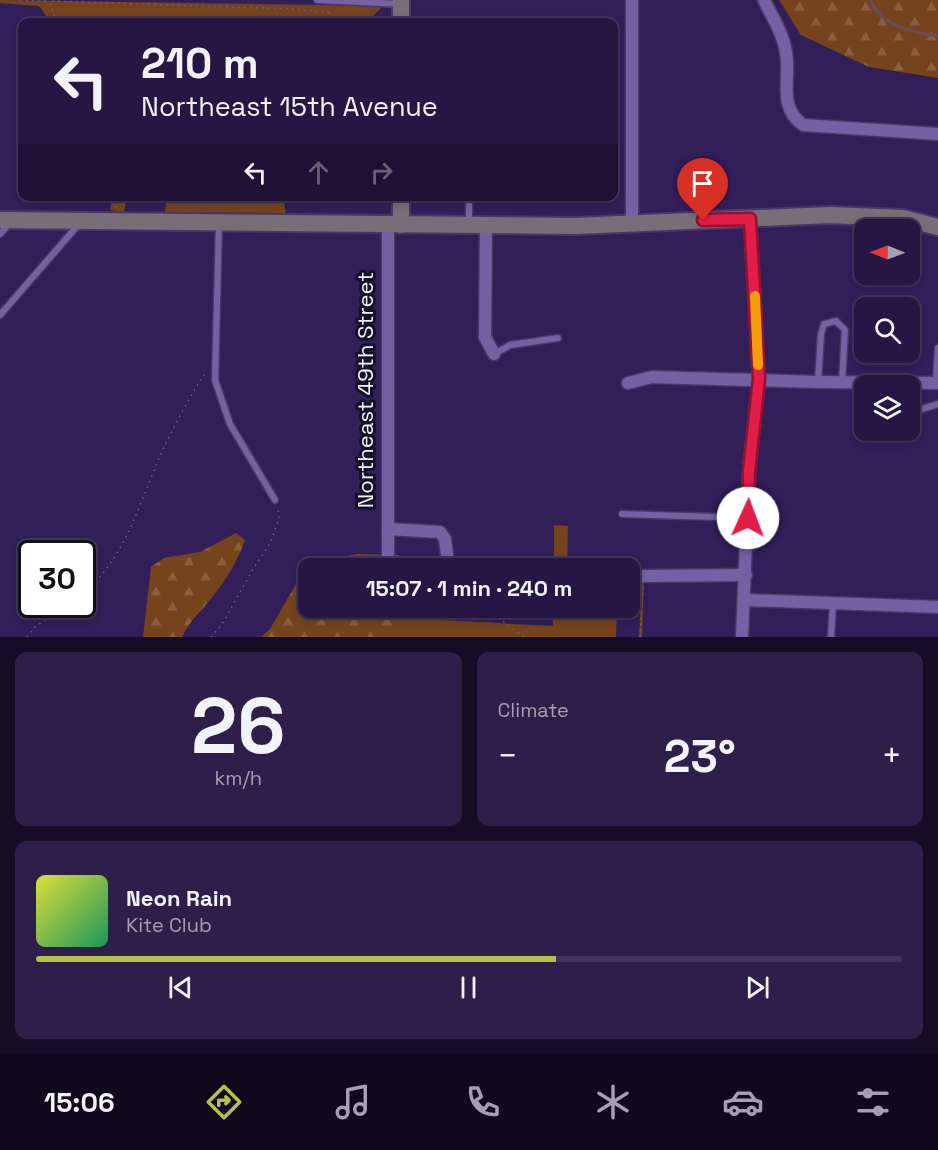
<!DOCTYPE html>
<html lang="en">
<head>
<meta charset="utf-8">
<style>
	body { margin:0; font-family:"Space Grotesk",sans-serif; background:#2e1f4a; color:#f1f3f6; height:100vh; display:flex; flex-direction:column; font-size:22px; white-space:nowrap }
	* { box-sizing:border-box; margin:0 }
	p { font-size:20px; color:#a49fb2 }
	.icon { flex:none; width:33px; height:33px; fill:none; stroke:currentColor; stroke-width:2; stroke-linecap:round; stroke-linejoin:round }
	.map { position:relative; height:637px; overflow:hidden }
	.details { display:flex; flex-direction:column; gap:15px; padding:15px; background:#150c25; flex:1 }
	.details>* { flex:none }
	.banner { position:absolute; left:18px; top:18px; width:600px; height:183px; border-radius:12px; box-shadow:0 3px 9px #0003,0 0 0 2px #42355c; background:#261643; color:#f1f3f6; overflow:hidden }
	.needle { width:39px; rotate:271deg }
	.tools { position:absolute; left:854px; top:219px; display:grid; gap:12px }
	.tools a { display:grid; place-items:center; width:66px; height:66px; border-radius:12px; background:#261643; box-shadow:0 3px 9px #0003,0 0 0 2px #42355c; font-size:30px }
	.speed { position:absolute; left:18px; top:540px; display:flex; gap:12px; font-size:30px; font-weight:700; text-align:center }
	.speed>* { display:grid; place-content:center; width:78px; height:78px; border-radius:50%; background:#261643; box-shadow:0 3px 9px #0003,0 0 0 2px #42355c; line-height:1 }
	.speed .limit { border:3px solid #111; border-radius:9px; background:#fff; color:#111 }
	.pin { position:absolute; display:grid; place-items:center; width:51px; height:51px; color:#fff; margin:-62px -26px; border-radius:50% 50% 50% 0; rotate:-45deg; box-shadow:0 0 6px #0007 }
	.pin .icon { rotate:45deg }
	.me { position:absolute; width:66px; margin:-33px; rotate:2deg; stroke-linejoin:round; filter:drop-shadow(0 0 4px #0008) }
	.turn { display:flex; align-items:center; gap:21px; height:126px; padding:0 24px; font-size:27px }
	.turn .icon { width:78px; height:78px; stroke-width:2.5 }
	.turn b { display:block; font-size:42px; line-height:51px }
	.lanes { display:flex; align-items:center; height:57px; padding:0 24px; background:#0003; justify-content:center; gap:30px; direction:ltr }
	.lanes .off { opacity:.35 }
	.big { font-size:45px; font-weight:600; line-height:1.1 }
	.details .card { flex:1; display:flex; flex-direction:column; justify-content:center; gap:9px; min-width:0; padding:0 21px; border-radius:12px; background:#2e1f4a }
	.details .dial { align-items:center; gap:0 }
	.dial b { font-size:78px; line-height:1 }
	.song { display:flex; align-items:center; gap:18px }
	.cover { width:72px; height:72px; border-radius:9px; background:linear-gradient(135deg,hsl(60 70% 55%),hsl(150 70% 35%)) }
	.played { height:6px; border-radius:3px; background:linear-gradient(90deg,#b4c24a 60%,#42355c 60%) }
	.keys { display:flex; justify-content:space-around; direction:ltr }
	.heat { display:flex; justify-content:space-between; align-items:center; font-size:33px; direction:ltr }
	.details .tiles { flex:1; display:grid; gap:15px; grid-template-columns:1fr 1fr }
	.card:last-child { grid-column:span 2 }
	.trip { position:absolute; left:298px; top:558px; width:342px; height:60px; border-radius:12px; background:#261643; box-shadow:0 3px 9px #0003,0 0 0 2px #42355c; font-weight:600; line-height:60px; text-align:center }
	.tabs { display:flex; height:96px; justify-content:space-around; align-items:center; background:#0f091b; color:#a49fb2 }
	.tabs .icon { width:42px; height:42px }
	.tabs .active { color:#b4c24a }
	.tabs b { font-size:27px; color:#f1f3f6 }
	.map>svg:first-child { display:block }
	.forest { fill:url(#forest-firs) }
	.park { fill:#75431c }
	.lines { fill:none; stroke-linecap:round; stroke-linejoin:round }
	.stream { stroke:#674e5b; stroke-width:3 }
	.lane-casing { stroke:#4b3767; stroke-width:9 }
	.street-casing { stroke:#4b3767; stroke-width:15 }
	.secondary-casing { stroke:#4b3767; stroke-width:20 }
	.path { stroke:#6d5f8a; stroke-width:1.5; stroke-dasharray:1.5 4.5; stroke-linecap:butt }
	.lane { stroke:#7361a3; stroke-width:6 }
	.street { stroke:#7361a3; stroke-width:12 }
	.secondary { stroke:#786e78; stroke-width:16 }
	.route-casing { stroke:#92132f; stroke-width:15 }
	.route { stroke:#e11d48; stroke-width:10 }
	.slow { stroke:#f59e0b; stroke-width:10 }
	.labels { text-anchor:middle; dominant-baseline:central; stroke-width:6; stroke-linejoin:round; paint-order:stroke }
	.street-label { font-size:22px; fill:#f4f2fa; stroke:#170f29 }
</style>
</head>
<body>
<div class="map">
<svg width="938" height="637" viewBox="0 0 938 637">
	<defs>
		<pattern id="forest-firs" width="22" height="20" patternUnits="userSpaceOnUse" patternTransform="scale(1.5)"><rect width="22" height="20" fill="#75431c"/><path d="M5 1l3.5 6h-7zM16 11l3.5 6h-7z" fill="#895f3e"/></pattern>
	</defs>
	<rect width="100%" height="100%" fill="#321e59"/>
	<!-- forest -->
	<g class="forest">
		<polygon points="779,0 938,0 938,78 869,67 801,35"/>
		<path d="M236 533 245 540C237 564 221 587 205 606 195 617 188 624 182 637H143L151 567 164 558 200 552Z"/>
		<polygon points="357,554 399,555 399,568 311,568 333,559"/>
		<polygon points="309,569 309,608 399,608 399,618 500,623 505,637 261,637 270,629 303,572"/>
	</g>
	<!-- park -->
	<g class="park">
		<polygon points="0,0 383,6 367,22 51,22 39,6 0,3"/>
		<polygon points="283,196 286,213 165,212 167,197"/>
		<polygon points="112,197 127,197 124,213 110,210"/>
		<polygon points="554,525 568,526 567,568 554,568"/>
		<polygon points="644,582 642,637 639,637 642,583"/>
		<polygon points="553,608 617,608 616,637 398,637 399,618 553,626"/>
	</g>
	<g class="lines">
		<!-- stream -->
		<path class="stream" d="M871 0C879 25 915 33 938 36"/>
		<defs>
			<g id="lane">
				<polyline points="317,0 401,4"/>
				<polyline points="469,196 469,223"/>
				<polyline points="219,224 215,380 230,424 275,500"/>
				<polyline points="0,234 10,223"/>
				<polyline points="0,315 79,224"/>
				<polyline points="494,354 510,345 558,338"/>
				<polyline points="818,382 821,334 824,324 836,321 845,330 842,382"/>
				<polyline points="936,383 938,348"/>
				<polyline points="909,413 938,404"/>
				<polyline points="622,514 747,518"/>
				<polyline points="831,637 833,603"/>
			</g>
			<g id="street">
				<polyline points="632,0 632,223"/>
				<path d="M764 0C772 17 783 33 786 52 791 80 777 106 803 125L938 134"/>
				<polyline points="486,226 485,337 494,354"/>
				<polyline points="628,383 652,377 818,382 938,383"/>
				<polyline points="388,529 440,532 445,539 448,562 458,568"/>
				<polyline points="388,555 388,225"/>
				<polyline points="630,580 644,576 746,575"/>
				<polyline points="745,600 938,607"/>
				<polyline points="742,637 749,471 759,379 750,219"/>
			</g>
			<g id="secondary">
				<polyline points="401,22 401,0"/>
				<polyline points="0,220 575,226 830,215 903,218 938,227"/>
				<polyline points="401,225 401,196"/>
			</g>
		</defs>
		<!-- lane casing -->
		<use href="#lane" class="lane-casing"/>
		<!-- street casing -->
		<use href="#street" class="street-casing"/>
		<!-- secondary casing -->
		<use href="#secondary" class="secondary-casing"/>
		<!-- path -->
		<g class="path">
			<polyline points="20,0 49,1"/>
			<polyline points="56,22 50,1 294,9 329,13 331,22"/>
			<polyline points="116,208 119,196"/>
			<path d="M82 594C127 559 141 496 164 447 177 421 190 395 207 371"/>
			<polyline points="492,608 496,616 524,637"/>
			<polyline points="27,637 35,627 69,604"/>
			<polyline points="211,637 221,626 253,569 269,545 279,519 278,507"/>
			<polyline points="640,637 643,588"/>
		</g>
		<!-- lane -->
		<use href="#lane" class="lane"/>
		<!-- street -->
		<use href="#street" class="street"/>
		<!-- secondary -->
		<use href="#secondary" class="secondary"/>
	</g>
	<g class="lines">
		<defs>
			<polyline id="route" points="703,220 750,219 759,379 749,471 748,518"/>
		</defs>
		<!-- route casing -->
		<use href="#route" class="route-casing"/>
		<!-- route -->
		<use href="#route" class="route"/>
		<!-- slow -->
		<polyline class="slow" points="755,296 758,365"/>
	</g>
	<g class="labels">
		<!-- street labels -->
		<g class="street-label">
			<text transform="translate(365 390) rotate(-90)">Northeast 49th Street</text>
		</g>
	</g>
</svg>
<div class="tools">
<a><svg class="needle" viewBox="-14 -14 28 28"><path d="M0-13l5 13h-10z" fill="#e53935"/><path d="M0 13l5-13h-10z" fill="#a49fb2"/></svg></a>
<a><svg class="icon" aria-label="search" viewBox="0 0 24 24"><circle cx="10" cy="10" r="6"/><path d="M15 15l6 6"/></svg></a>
<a><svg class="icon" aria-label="layers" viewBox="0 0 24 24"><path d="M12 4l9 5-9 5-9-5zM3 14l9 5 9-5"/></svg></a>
</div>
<div class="speed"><div class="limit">30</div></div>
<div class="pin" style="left:703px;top:220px;background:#d93025"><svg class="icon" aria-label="arrive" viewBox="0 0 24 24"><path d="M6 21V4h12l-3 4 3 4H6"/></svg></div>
<svg class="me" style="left:748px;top:518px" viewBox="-20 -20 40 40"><circle r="19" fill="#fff"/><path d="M0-13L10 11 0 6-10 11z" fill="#e11d48"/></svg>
<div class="trip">15:07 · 1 min · 240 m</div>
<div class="banner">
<div class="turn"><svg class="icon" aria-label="left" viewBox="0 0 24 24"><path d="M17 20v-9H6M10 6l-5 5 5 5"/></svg><div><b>210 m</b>Northeast 15th Avenue</div></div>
<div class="lanes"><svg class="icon" aria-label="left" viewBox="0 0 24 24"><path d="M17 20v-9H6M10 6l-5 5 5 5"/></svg><svg class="icon off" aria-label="ahead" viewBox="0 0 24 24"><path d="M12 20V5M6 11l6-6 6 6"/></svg><svg class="icon off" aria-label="right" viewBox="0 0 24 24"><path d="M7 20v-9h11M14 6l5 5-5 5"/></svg></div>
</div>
</div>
<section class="details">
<div class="tiles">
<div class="card dial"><b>26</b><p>km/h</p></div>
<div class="card"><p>Climate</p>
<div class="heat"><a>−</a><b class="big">23°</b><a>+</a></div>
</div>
<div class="card">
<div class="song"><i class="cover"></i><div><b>Neon Rain</b><p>Kite Club</p></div></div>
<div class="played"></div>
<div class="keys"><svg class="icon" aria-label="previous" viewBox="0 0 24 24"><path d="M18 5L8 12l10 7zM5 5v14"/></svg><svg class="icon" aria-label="pause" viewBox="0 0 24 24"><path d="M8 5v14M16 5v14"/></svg><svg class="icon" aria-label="next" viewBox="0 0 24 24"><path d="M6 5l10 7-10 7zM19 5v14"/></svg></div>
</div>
</div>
</section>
<nav class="tabs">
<b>15:06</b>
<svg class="icon active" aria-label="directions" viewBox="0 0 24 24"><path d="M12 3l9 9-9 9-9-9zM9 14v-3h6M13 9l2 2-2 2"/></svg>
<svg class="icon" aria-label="music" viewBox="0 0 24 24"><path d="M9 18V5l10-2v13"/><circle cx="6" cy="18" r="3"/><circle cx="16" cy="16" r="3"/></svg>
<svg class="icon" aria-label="phone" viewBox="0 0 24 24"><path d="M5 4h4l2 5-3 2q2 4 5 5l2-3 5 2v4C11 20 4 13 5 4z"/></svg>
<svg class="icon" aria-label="climate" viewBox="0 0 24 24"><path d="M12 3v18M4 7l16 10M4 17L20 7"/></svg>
<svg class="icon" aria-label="car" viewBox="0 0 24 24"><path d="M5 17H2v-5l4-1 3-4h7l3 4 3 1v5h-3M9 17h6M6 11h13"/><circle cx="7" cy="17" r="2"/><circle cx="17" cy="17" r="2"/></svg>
<svg class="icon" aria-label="filters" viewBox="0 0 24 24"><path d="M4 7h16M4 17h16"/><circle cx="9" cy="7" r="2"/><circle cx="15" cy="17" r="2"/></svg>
</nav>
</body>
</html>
